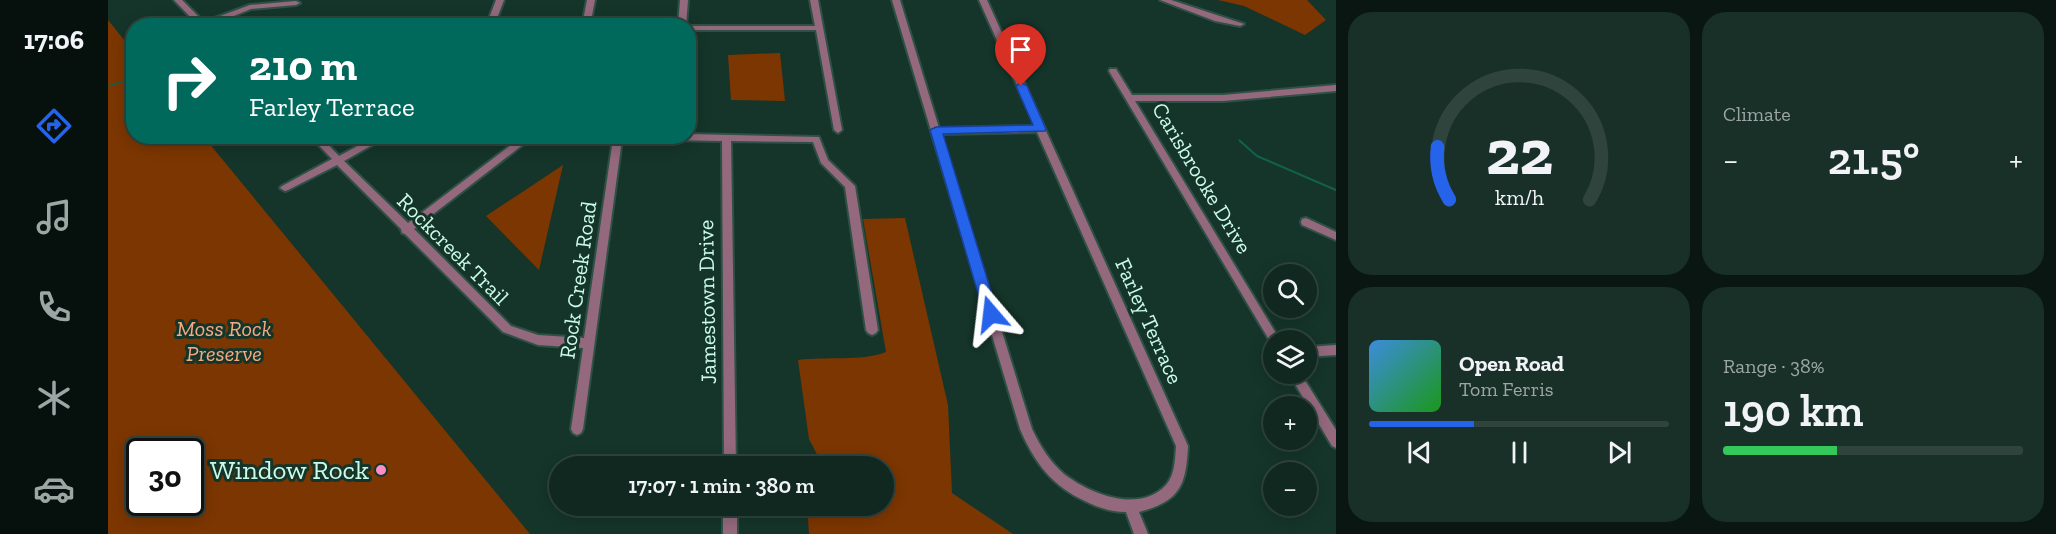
<!DOCTYPE html>
<html lang="en">
<head>
<meta charset="utf-8">
<style>
	body { margin:0; font-family:"Zilla Slab",serif; background:#193029; color:#f1f3f6; height:100vh; display:flex; flex-direction:column; font-size:22px; white-space:nowrap }
	* { box-sizing:border-box; margin:0 }
	p { font-size:20px; color:#9ca6a5 }
	.icon { flex:none; width:33px; height:33px; fill:none; stroke:currentColor; stroke-width:2; stroke-linecap:round; stroke-linejoin:round }
	.map { position:relative; flex:1; overflow:hidden }
	.details { display:flex; flex-direction:column; gap:12px; padding:12px; background:#091612; width:720px }
	.details>* { flex:none }
	.hud { position:absolute; left:18px; top:18px; width:570px; height:126px; border-radius:24px; box-shadow:0 3px 15px #0003,0 0 0 2px #30443e; background:#00695c; color:#fff; overflow:hidden }
	.controls { position:absolute; left:1155px; top:264px; display:grid; gap:12px }
	.controls a { display:grid; place-items:center; width:54px; height:54px; border-radius:50%; background:#102820; box-shadow:0 3px 15px #0003,0 0 0 2px #30443e; font-size:30px }
	.speed { position:absolute; left:18px; top:438px; display:flex; gap:12px; font-size:30px; font-weight:700; text-align:center }
	.speed>* { display:grid; place-content:center; width:78px; height:78px; border-radius:50%; background:#102820; box-shadow:0 3px 15px #0003,0 0 0 2px #30443e; line-height:1 }
	.speed .limit { border:3px solid #111; border-radius:9px; background:#fff; color:#111 }
	.pin { position:absolute; display:grid; place-items:center; width:51px; height:51px; color:#fff; margin:-62px -26px; border-radius:50% 50% 50% 0; rotate:-45deg; box-shadow:0 0 6px #0007 }
	.pin .icon { rotate:45deg }
	.me { position:absolute; width:66px; margin:-33px; rotate:343deg; stroke-linejoin:round; filter:drop-shadow(0 0 4px #0008) }
	.turn { display:flex; align-items:center; gap:21px; height:126px; padding:0 24px; font-size:27px }
	.turn .icon { width:78px; height:78px; stroke-width:2.5 }
	.turn b { display:block; font-size:42px; line-height:51px }
	.big { font-size:45px; font-weight:600; line-height:1.1 }
	.details .widget { flex:1; display:flex; flex-direction:column; justify-content:center; gap:9px; min-width:0; padding:0 21px; border-radius:24px; background:#193029 }
	.details .dial { align-items:center; gap:0 }
	.dial svg { height:156px; overflow:visible; fill:none; stroke:#30443e; stroke-width:7; stroke-linecap:round; text-anchor:middle }
	.dial text { fill:#f1f3f6; stroke:none }
	.song { display:flex; align-items:center; gap:18px }
	.cover { width:72px; height:72px; border-radius:9px; background:linear-gradient(135deg,hsl(210 70% 55%),hsl(120 70% 35%)) }
	.played { height:6px; border-radius:3px; background:linear-gradient(90deg,#2563eb 35%,#30443e 35%) }
	.keys { display:flex; justify-content:space-around; direction:ltr }
	.heat { display:flex; justify-content:space-between; align-items:center; font-size:33px; direction:ltr }
	.charge { height:9px; border-radius:4px; background:linear-gradient(90deg,#34c759 38%,#30443e 0) }
	.details .tiles { flex:1; display:grid; gap:12px; grid-template-columns:repeat(2,1fr) }
	.trip { position:absolute; left:441px; top:456px; width:345px; height:60px; border-radius:30px; background:#102820; box-shadow:0 3px 15px #0003,0 0 0 2px #30443e; font-weight:600; line-height:60px; text-align:center }
	main { display:flex; flex:1; min-height:0 }
	.menu { display:flex; flex-direction:column; width:108px; justify-content:space-around; align-items:center; background:#06100d; color:#9ca6a5 }
	.menu .icon { width:42px; height:42px }
	.menu .active { color:#2563eb }
	.menu b { font-size:27px; color:#f1f3f6 }
	.map>svg:first-child { display:block }
	.green { fill:#7c3601; fill-rule:evenodd }
	.lines { fill:none; stroke-linecap:round; stroke-linejoin:round }
	.stream-far1 { stroke:#11624c; stroke-width:1.5 }
	.stream { stroke:#11624c; stroke-width:2 }
	.street-casing { stroke:#2f5145; stroke-width:4 }
	.street { fill:#94697d; fill-rule:evenodd }
	.route { fill:#2563eb; stroke:#184099; stroke-width:1.5 }
	.poi-dot { fill:#fb8fc5; stroke:#15352a; stroke-width:2 }
	.labels { text-anchor:middle; dominant-baseline:central; stroke-width:6; stroke-linejoin:round; paint-order:stroke }
	.street-label { font-size:22px; fill:#ccfbe9; stroke:#15352a }
	.park-label { font-size:22px; font-style:italic; fill:#f4ab84; stroke:#15352a }
	.near-poi-label { font-size:27px; fill:#ccfbe9; stroke:#15352a; text-anchor:end }
</style>
</head>
<body>
<main>
<nav class="menu">
<b>17:06</b>
<svg class="icon active" aria-label="directions" viewBox="0 0 24 24"><path d="M12 3l9 9-9 9-9-9zM9 14v-3h6M13 9l2 2-2 2"/></svg>
<svg class="icon" aria-label="music" viewBox="0 0 24 24"><path d="M9 18V5l10-2v13"/><circle cx="6" cy="18" r="3"/><circle cx="16" cy="16" r="3"/></svg>
<svg class="icon" aria-label="phone" viewBox="0 0 24 24"><path d="M5 4h4l2 5-3 2q2 4 5 5l2-3 5 2v4C11 20 4 13 5 4z"/></svg>
<svg class="icon" aria-label="climate" viewBox="0 0 24 24"><path d="M12 3v18M4 7l16 10M4 17L20 7"/></svg>
<svg class="icon" aria-label="car" viewBox="0 0 24 24"><path d="M5 17H2v-5l4-1 3-4h7l3 4 3 1v5h-3M9 17h6M6 11h13"/><circle cx="7" cy="17" r="2"/><circle cx="17" cy="17" r="2"/></svg>
</nav>
<div class="map">
<svg width="1228" height="534" viewBox="0 0 1228 534">
	<rect width="100%" height="100%" fill="#15352a"/>
	<!-- green -->
	<g class="green">
		<polygon points="1110,0 1199,0 1218,20 1197,35 1136,6"/>
		<path d="M0 20 25 51 26 136 96 137 422 534H0ZM32 452H82V502H32Z"/>
		<polygon points="672,53 677,101 623,100 620,55"/>
		<polygon points="455,165 431,270 378,216"/>
		<path d="M797 218 840 405 844 493 905 534H701L700 519 705 506H776V466H715L701 439 690 360C719 356 752 362 778 352L755 219Z"/>
	</g>
	<g class="lines">
		<!-- stream-far1 -->
		<g class="stream-far1">
			<polyline points="0,86 26,78"/>
			<polyline points="1131,140 1133,142"/>
		</g>
		<!-- stream -->
		<polyline class="stream" points="1132,141 1149,156 1228,190"/>
		<defs>
			<g id="street">
				<polygon points="66,0 74,0 96,22 142,5 188,1 192,3 188,5 143,9 101,26 91,26"/>
				<polygon points="388,0 396,0 386,26 378,26"/>
				<polygon points="479,0 487,0 482,26 474,26"/>
				<polygon points="572,0 580,0 578,26 570,26"/>
				<polygon points="702,0 710,0 734,130 730,133 726,130 708,30 580,30 580,26 707,26"/>
				<path d="M784 0H792L831 128 927 126 871 0H879L1080 446C1078 486 1072 501 1031 512L1040 534H1026L1018 512C1003 512 989 507 977 501 944 486 926 462 912 429ZM929 132 1068 446C1067 459 1067 475 1058 485 1031 514 982 494 956 474 942 462 932 446 924 429L833 134Z"/>
				<polygon points="1052,0 1063,0 1136,24 1132,26 1107,21"/>
				<polygon points="290,23 296,23 297,26 289,26"/>
				<polygon points="1002,69 1008,69 1024,95 1115,95 1228,85 1228,91 1115,101 1027,101 1172,340 1166,340 1166,344 1163,343 1017,98 1001,71"/>
				<polygon points="580,134 711,137 720,160 747,186 770,330 768,333 764,335 760,333 758,330 737,187 713,163 705,142 623,141 628,466 616,466 614,141 514,139 475,429 473,433 469,435 465,433 463,429 475,348 430,345 395,332 297,234 294,233 293,229 229,165 180,190 177,191 172,188 174,186 224,159 202,136 212,136 231,156 268,136 280,136 236,161 300,223 415,136 426,136 306,229 403,326 430,335 476,338 505,139 481,139 477,136 580,136"/>
				<polygon points="1198,218 1228,232 1228,240 1194,225 1193,222 1194,219"/>
				<polygon points="1228,345 1228,355 1198,357 1198,347"/>
				<polygon points="1181,374 1193,374 1228,430 1228,448 1224,446"/>
				<rect x="615" y="506" width="14" height="28"/>
			</g>
		</defs>
		<!-- street casing -->
		<use href="#street" class="street-casing"/>
		<!-- street -->
		<use href="#street" class="street"/>
	</g>
	<!-- route -->
	<polygon class="route" points="913,82 919,86 938,129 937,131 835,134 890,314 888,318 878,318 876,314 822,130 828,127 925,125 908,86"/>
	<!-- markers -->
	<circle class="poi-dot" cx="273" cy="470" r="6"/>
	<g class="labels">
		<!-- street labels -->
		<g class="street-label">
			<text transform="translate(1094 178) rotate(59)">Carisbrooke Drive</text>
			<text transform="translate(345 249) rotate(45)">Rockcreek Trail</text>
			<text transform="translate(470 280) rotate(-82)">Rock Creek Road</text>
			<text transform="translate(599 302) rotate(-91)">Jamestown Drive</text>
			<text transform="translate(1041 321) rotate(66)">Farley Terrace</text>
		</g>
		<!-- park labels -->
		<g class="park-label">
			<text x="116" y="328">Moss Rock<tspan x="116" dy="25">Preserve</tspan></text>
		</g>
		<!-- near-poi labels -->
		<g class="near-poi-label">
			<text x="261" y="470">Window Rock</text>
		</g>
	</g>
</svg>
<div class="controls">
<a><svg class="icon" aria-label="search" viewBox="0 0 24 24"><circle cx="10" cy="10" r="6"/><path d="M15 15l6 6"/></svg></a>
<a><svg class="icon" aria-label="layers" viewBox="0 0 24 24"><path d="M12 4l9 5-9 5-9-5zM3 14l9 5 9-5"/></svg></a>
<a>+</a>
<a>−</a>
</div>
<div class="speed"><div class="limit">30</div></div>
<div class="pin" style="left:913px;top:86px;background:#d93025"><svg class="icon" aria-label="arrive" viewBox="0 0 24 24"><path d="M6 21V4h12l-3 4 3 4H6"/></svg></div>
<svg class="me" style="left:883px;top:314px" viewBox="-20 -20 40 40"><path d="M0-17L14 15 0 8-14 15z" fill="#2563eb" stroke="#fff" stroke-width="4"/></svg>
<div class="trip">17:07 · 1 min · 380 m</div>
<div class="hud">
<div class="turn"><svg class="icon" aria-label="right" viewBox="0 0 24 24"><path d="M7 20v-9h11M14 6l5 5-5 5"/></svg><div><b>210 m</b>Farley Terrace</div></div>
</div>
</div>
<section class="details">
<div class="tiles">
<div class="widget dial"><svg viewBox="0 0 100 80">
<path d="M14 69A42 42 0 1 1 86 69"/>
<path d="M14 69A42 42 0 0 1 8 42" stroke="#2563eb"/>
<text x="50" y="56" font-size="32" font-weight="700">22</text>
<text x="50" y="72" font-size="11">km/h</text>
</svg></div>
<div class="widget"><p>Climate</p>
<div class="heat"><a>−</a><b class="big">21.5°</b><a>+</a></div>
</div>
<div class="widget">
<div class="song"><i class="cover"></i><div><b>Open Road</b><p>Tom Ferris</p></div></div>
<div class="played"></div>
<div class="keys"><svg class="icon" aria-label="previous" viewBox="0 0 24 24"><path d="M18 5L8 12l10 7zM5 5v14"/></svg><svg class="icon" aria-label="pause" viewBox="0 0 24 24"><path d="M8 5v14M16 5v14"/></svg><svg class="icon" aria-label="next" viewBox="0 0 24 24"><path d="M6 5l10 7-10 7zM19 5v14"/></svg></div>
</div>
<div class="widget"><p>Range · 38%</p><b class="big">190 km</b><div class="charge"></div></div>
</div>
</section>
</main>
</body>
</html>
